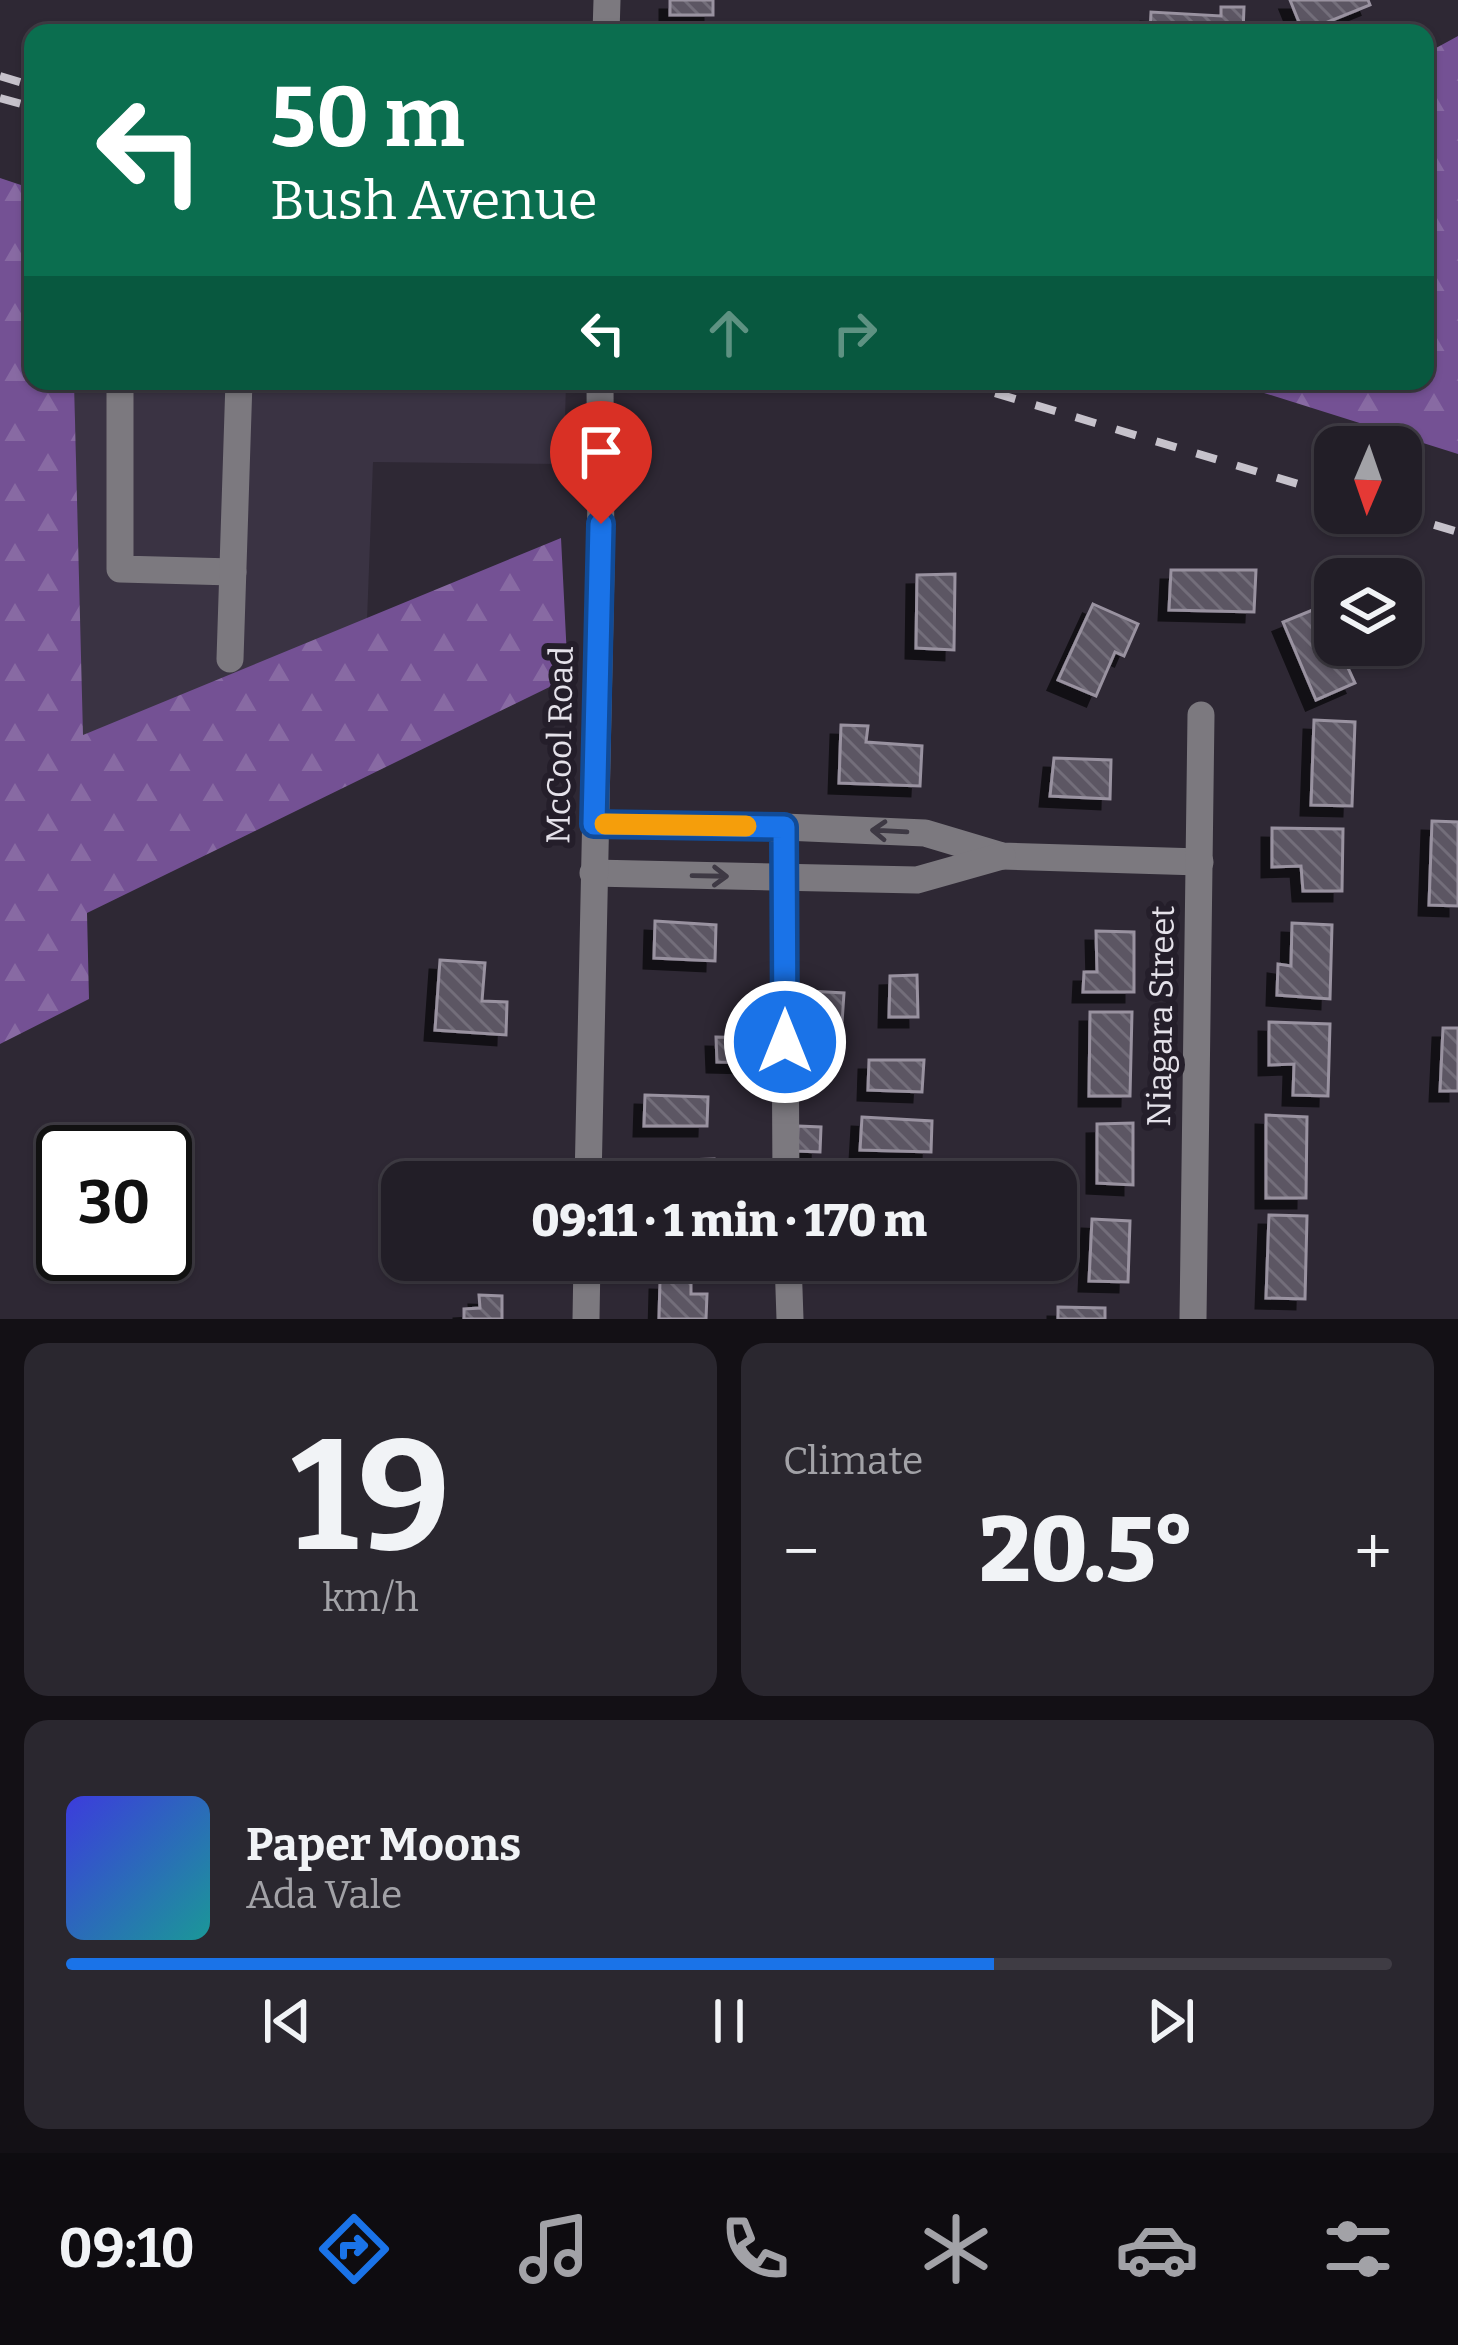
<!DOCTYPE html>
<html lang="en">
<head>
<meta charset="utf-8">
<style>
	body { margin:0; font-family:Bitter,serif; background:#2a272f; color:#f1f3f6; height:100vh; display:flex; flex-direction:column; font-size:45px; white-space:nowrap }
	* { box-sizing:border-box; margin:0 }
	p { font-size:39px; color:#a2a2a7 }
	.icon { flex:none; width:66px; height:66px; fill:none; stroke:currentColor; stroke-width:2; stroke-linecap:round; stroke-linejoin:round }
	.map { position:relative; height:1319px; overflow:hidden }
	.panel { display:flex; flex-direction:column; gap:24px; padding:24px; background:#131015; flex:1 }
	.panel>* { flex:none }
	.guide { position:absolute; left:24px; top:24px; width:1410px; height:366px; border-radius:24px; box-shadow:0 3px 9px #0004,0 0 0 3px #3f3c44; background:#0b6e4f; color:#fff; overflow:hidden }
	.needle { width:78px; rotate:182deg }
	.controls { position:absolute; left:1314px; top:426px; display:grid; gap:24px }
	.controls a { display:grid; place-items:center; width:108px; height:108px; border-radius:24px; background:#221e27; box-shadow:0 3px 9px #0004,0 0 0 3px #3f3c44; font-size:60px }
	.speed { position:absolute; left:36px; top:1125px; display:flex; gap:24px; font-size:60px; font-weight:700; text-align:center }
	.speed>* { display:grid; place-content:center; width:156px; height:156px; border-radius:50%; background:#221e27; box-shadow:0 3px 9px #0004,0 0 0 3px #3f3c44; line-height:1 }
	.speed .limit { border:6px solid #111; border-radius:18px; background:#fff; color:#111 }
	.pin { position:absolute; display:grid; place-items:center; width:102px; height:102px; color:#fff; margin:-123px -51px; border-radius:50% 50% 50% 0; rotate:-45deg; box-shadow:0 0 12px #0007 }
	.pin .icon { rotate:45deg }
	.me { position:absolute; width:132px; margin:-66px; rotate:0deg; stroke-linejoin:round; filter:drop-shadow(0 0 9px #0008) }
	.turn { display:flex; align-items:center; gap:42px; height:252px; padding:0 48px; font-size:54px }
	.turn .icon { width:156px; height:156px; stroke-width:2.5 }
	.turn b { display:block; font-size:84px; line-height:102px }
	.lanes { display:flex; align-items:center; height:114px; padding:0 48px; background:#0003; justify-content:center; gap:60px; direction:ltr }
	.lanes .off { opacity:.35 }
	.big { font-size:90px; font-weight:800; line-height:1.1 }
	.panel .widget { flex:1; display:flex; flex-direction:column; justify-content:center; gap:18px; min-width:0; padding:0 42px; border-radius:24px; background:#2a272f }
	.panel .dial { align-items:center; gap:0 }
	.dial b { font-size:156px; line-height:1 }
	.song { display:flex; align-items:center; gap:36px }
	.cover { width:144px; height:144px; border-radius:18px; background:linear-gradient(135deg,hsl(240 70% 55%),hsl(180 70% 35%)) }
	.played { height:12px; border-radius:6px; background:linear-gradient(90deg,#1a73e8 70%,#3f3c44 70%) }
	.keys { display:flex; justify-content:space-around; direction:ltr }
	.heat { display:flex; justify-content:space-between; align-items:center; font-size:66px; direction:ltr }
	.panel .tiles { flex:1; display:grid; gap:24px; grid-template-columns:1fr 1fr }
	.widget:last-child { grid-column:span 2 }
	.trip { position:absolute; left:381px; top:1161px; width:696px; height:120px; border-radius:24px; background:#221e27; box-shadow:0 3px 9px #0004,0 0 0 3px #3f3c44; font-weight:800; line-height:120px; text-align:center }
	.tab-bar { display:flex; height:192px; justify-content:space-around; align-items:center; background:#0e0c10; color:#a2a2a7 }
	.tab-bar .icon { width:84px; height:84px }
	.tab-bar .active { color:#1a73e8 }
	.tab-bar b { font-size:54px; color:#f1f3f6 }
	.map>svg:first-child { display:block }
	.built { fill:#3a3343 }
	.forest { fill:url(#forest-firs) }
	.building { fill:url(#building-back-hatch); stroke:#9992a0; stroke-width:3; filter:url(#shadow) }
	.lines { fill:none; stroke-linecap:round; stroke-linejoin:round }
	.minor { stroke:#7c797f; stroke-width:27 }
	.rail { stroke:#c6c2cb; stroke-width:8; stroke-dasharray:21 21; stroke-linecap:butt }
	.oneway { stroke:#3e3944 }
	.route-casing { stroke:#114b97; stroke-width:30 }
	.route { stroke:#1a73e8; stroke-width:21 }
	.slow { stroke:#f59e0b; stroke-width:21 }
	.labels { text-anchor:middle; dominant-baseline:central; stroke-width:12; stroke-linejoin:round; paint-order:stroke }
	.street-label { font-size:33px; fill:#e5e2ea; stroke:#241e2a }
</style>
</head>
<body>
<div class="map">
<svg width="1458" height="1319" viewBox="0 0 1458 1319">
	<defs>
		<pattern id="forest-firs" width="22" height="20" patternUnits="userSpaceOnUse" patternTransform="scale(3)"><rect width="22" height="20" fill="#745194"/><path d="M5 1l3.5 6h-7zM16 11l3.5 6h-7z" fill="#886aa3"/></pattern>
		<pattern id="building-back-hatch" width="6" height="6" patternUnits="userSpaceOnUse" patternTransform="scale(3)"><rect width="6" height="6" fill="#5c5663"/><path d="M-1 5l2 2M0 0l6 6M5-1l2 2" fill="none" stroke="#736e7a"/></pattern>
		<filter id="shadow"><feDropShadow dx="-10" dy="10" stdDeviation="0" flood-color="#0009"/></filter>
	</defs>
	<rect width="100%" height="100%" fill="#2e2834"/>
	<!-- built -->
	<polygon class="built" points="74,381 566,381 564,464 373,462 367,621 82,736"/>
	<!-- forest -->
	<g class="forest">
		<polygon points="1458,36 1458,454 1226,381 1425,381 1425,54"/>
		<polygon points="0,178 33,189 33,381 74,381 83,735 561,538 568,678 87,913 89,999 0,1044"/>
	</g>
	<!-- building -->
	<g class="building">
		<rect x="670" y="0" width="43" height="15"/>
		<polygon points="1290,0 1368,0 1370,5 1303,32"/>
		<polygon points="1221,7 1244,7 1243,33 1150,33 1151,12 1221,16"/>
		<polygon points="1171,570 1256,570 1254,612 1169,610"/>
		<polygon points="955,574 954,650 916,648 917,575"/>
		<polygon points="1093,604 1138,624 1124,656 1115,652 1096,696 1058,680"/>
		<polygon points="1320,607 1355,683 1316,700 1283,622"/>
		<polygon points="1314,720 1355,722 1352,806 1311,805"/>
		<polygon points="841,725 868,726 866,742 922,746 920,786 839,783"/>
		<polygon points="1054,758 1111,760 1110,799 1050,796"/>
		<polygon points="1432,821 1458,822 1458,906 1429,905"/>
		<polygon points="1272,828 1343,829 1342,891 1303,891 1301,866 1272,867"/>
		<polygon points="655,921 716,925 715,961 654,958"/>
		<polygon points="1292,923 1332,925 1330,999 1277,995 1278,964 1291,966"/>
		<polygon points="1096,931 1134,932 1134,992 1083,992 1084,972 1097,972"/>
		<polygon points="440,960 485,963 482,1001 507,1002 506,1035 435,1030"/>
		<polygon points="917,975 918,1017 889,1017 890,976"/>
		<polygon points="808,991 844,993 842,1023 807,1022"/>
		<polygon points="1090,1012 1132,1012 1130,1096 1089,1096"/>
		<polygon points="1269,1022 1330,1024 1328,1096 1293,1095 1294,1064 1269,1065"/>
		<polygon points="1443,1028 1458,1028 1458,1091 1440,1091"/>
		<polygon points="716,1037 759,1038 758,1063 717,1062"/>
		<polygon points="869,1060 924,1060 922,1092 868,1090"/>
		<polygon points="645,1095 708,1097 707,1126 644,1126"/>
		<polygon points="1266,1115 1307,1117 1306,1198 1266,1198"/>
		<polygon points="862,1117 932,1121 931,1152 860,1150"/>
		<polygon points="1133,1123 1133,1185 1097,1183 1097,1124"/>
		<polygon points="798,1126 821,1127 820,1152 797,1151"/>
		<polygon points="714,1159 713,1182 657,1182 657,1173 684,1174 684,1160"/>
		<polygon points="1269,1215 1307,1216 1305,1299 1266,1298"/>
		<polygon points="1092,1219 1130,1221 1128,1282 1089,1281"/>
		<polygon points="660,1280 691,1281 691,1294 707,1294 706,1319 659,1319"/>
		<polygon points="479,1295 502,1296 502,1319 464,1319 464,1309 480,1308"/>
		<polygon points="1058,1307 1105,1308 1105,1319 1058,1319"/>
	</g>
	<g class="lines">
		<!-- minor -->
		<g class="minor">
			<polyline points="606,33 607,0"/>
			<polyline points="120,381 120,569 233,572"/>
			<polyline points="230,659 239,381"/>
			<polyline points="594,824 784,827 925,833 1002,856 1200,862"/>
			<polyline points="784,827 786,1182"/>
			<polyline points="593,873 917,880 1002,856"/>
			<polyline points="588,1182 601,571 600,381"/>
			<polyline points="788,1260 790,1319"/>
			<polyline points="586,1319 587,1260"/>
			<polyline points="1193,1319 1201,715"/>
		</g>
		<!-- rail -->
		<g class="rail">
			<polyline points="0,76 33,86"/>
			<polyline points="0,98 33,107"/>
			<polyline points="955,381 1335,495"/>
			<polyline points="1394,513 1458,532"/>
		</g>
	</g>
	<!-- one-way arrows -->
	<defs><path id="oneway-shaft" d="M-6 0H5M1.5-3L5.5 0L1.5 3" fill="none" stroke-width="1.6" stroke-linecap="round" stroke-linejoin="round" transform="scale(3)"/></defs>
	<g class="oneway">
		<use href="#oneway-shaft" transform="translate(889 831) rotate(-177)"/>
		<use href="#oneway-shaft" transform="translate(710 876) rotate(1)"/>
	</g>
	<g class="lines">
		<defs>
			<polyline id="route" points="601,524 594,824 784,827 785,1042"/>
		</defs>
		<!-- route casing -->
		<use href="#route" class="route-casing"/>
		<!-- route -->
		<use href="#route" class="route"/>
		<!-- slow -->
		<polyline class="slow" points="605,824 746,826"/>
	</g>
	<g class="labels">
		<!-- street labels -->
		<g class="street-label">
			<text transform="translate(560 745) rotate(-89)">McCool Road</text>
			<text transform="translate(1161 1016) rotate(-89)">Niagara Street</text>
		</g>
	</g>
</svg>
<div class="controls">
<a><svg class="needle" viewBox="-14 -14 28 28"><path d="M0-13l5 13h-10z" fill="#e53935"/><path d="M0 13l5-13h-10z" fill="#a2a2a7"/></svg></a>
<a><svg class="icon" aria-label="layers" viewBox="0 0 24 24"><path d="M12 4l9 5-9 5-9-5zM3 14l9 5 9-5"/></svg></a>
</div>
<div class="speed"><div class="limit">30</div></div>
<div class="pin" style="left:601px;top:524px;background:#d93025"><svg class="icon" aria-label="arrive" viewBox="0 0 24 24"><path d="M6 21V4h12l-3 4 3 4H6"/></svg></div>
<svg class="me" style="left:785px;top:1042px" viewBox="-20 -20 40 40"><circle r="17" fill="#1a73e8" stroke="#fff" stroke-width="3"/><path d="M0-11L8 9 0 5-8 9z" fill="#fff"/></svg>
<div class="trip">09:11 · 1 min · 170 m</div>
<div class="guide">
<div class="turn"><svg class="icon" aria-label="left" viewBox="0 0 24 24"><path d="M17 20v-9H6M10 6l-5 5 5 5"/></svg><div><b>50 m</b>Bush Avenue</div></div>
<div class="lanes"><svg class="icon" aria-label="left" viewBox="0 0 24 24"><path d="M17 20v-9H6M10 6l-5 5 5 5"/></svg><svg class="icon off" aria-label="ahead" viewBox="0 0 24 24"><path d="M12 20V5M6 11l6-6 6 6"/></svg><svg class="icon off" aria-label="right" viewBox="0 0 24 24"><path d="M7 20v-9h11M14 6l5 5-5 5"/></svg></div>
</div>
</div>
<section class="panel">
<div class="tiles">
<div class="widget dial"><b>19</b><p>km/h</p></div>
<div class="widget"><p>Climate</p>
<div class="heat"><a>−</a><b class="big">20.5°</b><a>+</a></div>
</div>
<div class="widget">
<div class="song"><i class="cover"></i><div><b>Paper Moons</b><p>Ada Vale</p></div></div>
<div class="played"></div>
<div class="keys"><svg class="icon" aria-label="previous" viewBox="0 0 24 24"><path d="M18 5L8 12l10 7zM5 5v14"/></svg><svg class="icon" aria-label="pause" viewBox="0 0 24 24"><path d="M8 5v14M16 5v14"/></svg><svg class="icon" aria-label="next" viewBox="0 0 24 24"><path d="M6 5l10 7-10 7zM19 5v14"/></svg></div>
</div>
</div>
</section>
<nav class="tab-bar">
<b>09:10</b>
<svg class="icon active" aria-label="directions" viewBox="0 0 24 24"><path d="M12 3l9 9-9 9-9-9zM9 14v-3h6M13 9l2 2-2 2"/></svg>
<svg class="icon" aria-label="music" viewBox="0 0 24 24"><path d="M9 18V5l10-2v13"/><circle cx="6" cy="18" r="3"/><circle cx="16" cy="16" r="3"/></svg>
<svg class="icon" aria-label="phone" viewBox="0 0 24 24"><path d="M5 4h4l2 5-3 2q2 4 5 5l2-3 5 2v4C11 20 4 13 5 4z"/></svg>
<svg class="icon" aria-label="climate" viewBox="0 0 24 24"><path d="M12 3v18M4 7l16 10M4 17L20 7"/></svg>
<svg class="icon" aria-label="car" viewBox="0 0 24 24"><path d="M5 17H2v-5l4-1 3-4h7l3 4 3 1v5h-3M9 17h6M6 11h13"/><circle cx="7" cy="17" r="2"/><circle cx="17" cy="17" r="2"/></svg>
<svg class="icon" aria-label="filters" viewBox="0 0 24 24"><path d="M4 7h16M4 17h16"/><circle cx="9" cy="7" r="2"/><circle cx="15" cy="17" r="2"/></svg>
</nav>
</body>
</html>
